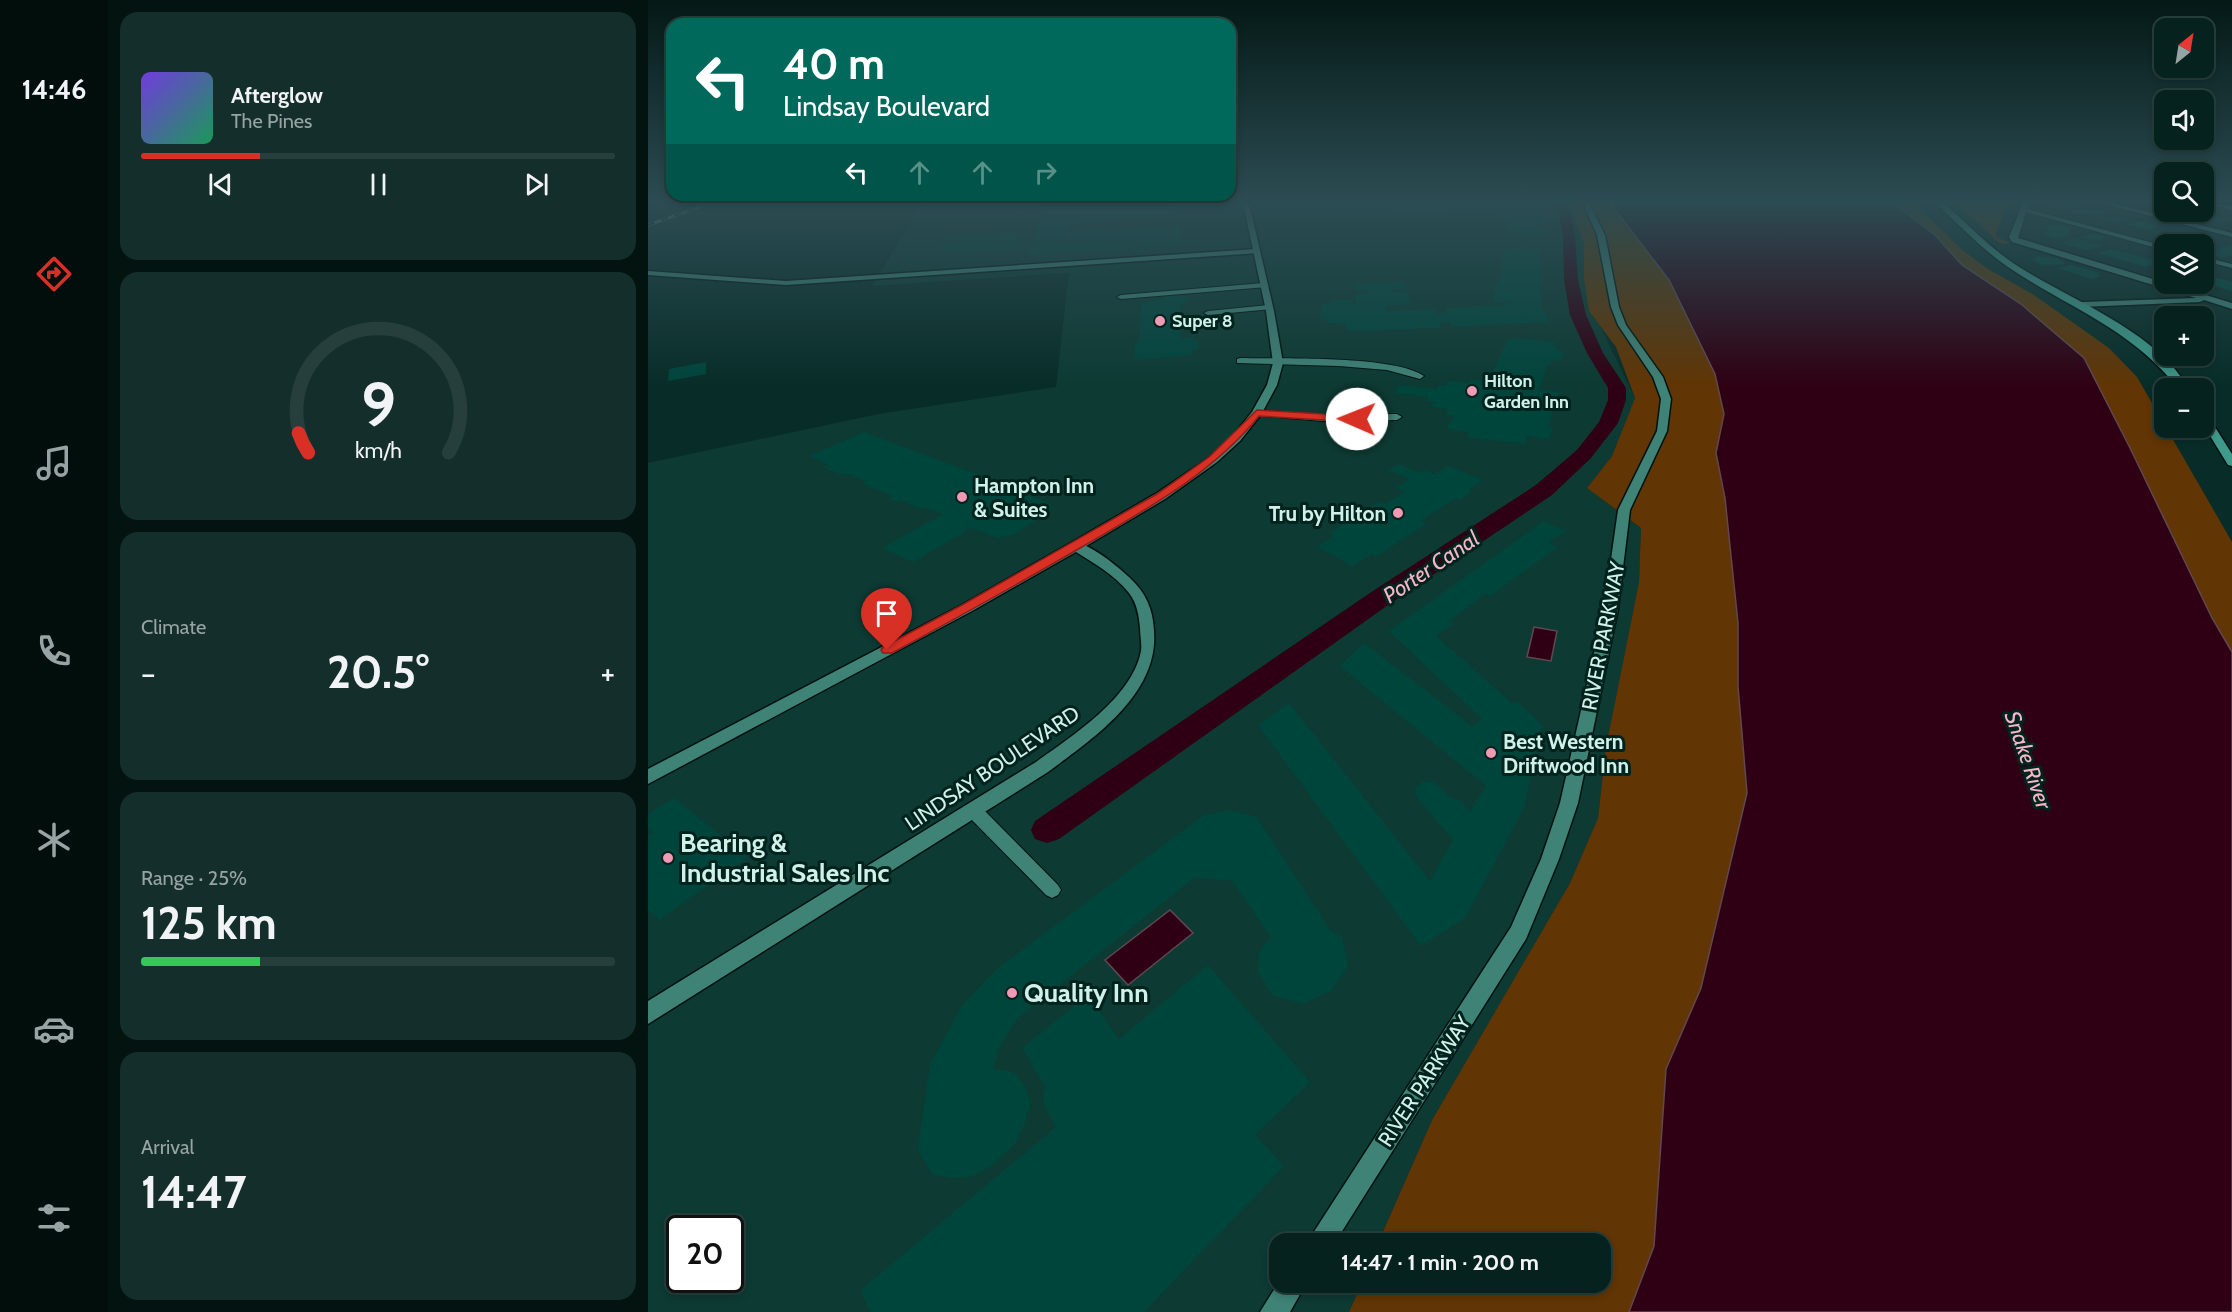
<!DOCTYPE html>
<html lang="en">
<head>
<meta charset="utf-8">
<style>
	body { margin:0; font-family:Cabin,sans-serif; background:#142f2b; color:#f1f3f6; height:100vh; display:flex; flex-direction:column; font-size:22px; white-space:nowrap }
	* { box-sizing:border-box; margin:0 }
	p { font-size:20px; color:#98a4a4 }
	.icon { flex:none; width:33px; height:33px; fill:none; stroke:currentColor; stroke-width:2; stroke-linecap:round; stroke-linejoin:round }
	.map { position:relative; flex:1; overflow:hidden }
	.drawer { display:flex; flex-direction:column; gap:12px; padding:12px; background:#031310; width:540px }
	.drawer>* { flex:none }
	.hud { position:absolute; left:18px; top:18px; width:570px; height:183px; border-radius:18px; box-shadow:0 3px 9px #0003,0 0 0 2px #273f3c; background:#00695c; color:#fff; overflow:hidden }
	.needle { width:39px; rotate:30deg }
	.controls { position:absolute; left:1506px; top:18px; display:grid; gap:12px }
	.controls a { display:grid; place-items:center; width:60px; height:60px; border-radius:12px; background:#06221e; box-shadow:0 3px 9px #0003,0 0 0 2px #273f3c; font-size:30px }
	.speed { position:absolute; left:18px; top:1215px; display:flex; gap:12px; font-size:30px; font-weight:700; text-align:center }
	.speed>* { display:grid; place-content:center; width:78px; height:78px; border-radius:50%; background:#06221e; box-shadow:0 3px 9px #0003,0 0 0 2px #273f3c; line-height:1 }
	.speed .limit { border:3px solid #111; border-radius:9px; background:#fff; color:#111 }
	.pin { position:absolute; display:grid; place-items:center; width:51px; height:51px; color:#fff; margin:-62px -26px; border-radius:50% 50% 50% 0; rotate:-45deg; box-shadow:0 0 6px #0007 }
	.pin .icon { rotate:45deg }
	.me { position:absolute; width:66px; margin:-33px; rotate:271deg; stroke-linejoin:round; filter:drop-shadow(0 0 4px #0008) }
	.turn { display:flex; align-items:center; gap:21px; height:126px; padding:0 18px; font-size:27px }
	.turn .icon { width:78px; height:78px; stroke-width:2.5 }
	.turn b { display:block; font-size:42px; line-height:51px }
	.lanes { display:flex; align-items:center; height:57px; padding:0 18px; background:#0003; justify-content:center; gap:30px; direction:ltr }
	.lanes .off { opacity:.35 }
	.big { font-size:45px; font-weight:700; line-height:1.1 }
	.drawer .card { flex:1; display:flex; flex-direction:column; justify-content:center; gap:9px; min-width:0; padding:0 21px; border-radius:18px; background:#142f2b }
	.drawer .dial { align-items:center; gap:0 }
	.dial svg { height:156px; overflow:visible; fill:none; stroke:#273f3c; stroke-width:7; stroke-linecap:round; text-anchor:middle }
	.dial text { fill:#f1f3f6; stroke:none }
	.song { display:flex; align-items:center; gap:18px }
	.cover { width:72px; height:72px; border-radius:9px; background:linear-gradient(135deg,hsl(260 70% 55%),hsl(150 70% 35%)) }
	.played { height:6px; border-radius:3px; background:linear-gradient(90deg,#d93025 25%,#273f3c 25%) }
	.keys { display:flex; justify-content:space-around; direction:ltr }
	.heat { display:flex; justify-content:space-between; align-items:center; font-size:33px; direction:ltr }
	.charge { height:9px; border-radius:4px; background:linear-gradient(90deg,#34c759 25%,#273f3c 0) }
	.trip { position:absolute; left:621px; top:1233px; width:342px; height:60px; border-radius:18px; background:#06221e; box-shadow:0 3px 9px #0003,0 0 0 2px #273f3c; font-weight:700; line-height:60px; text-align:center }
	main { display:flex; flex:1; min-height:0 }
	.tab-bar { display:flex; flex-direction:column; width:108px; justify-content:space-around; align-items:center; background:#020e0c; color:#98a4a4 }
	.tab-bar .icon { width:42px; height:42px }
	.tab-bar .on { color:#d93025 }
	.tab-bar b { font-size:27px; color:#f1f3f6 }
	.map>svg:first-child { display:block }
	.built { fill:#0d3a33; fill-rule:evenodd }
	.green { fill:#613504 }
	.water { fill:#2f0013; stroke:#5f4853; stroke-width:1.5 }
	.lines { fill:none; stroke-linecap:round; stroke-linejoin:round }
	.canal { fill:#2f0013; fill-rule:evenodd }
	.building { fill:#00453c }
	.service-casing { stroke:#011310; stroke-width:2 }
	.minor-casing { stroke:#011310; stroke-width:3 }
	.tertiary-casing { stroke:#011310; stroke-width:3 }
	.secondary-casing { stroke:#011310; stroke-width:3 }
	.service { fill:#3f8276; fill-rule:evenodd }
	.minor { fill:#3f8276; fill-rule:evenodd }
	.tertiary { fill:#3f8276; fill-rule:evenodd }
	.secondary { fill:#3f9a8b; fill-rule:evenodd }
	.rail-casing { stroke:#789b94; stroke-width:3 }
	.rail { stroke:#00231e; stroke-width:2; stroke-dasharray:7; stroke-linecap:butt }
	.route { fill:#d93025; stroke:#8d1f18; stroke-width:1.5 }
	.poi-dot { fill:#f19ab3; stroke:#00231e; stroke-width:2 }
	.labels { text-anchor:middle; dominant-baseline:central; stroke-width:6; stroke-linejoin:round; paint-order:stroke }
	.far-poi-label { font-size:18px; font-weight:bold; fill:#d0f1e9; stroke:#00231e; text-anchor:start }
	.poi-label { font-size:21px; font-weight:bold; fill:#d0f1e9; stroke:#00231e; text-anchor:start }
	.street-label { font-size:21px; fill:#d0f1e9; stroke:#00231e }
	.water-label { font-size:22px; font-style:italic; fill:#f8b5c7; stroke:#00231e }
	.near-poi-label { font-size:26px; font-weight:bold; fill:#d0f1e9; stroke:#00231e; text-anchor:start }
</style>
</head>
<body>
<main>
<nav class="tab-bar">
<b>14:46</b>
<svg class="icon on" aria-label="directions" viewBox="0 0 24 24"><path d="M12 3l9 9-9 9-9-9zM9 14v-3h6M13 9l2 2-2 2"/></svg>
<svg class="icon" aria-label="music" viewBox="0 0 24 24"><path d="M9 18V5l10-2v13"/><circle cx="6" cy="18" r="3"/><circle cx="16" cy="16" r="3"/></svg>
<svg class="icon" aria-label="phone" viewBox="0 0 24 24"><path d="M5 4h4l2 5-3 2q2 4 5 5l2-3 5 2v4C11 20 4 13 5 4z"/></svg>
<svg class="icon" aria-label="climate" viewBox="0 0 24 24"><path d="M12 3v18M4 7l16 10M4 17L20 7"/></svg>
<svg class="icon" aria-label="car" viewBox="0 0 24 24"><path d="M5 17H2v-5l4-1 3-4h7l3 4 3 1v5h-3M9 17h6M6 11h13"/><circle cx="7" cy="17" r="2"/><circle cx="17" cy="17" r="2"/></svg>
<svg class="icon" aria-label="filters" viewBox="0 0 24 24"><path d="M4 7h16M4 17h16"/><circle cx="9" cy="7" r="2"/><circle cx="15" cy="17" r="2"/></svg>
</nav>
<section class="drawer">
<div class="card">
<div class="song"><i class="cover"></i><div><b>Afterglow</b><p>The Pines</p></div></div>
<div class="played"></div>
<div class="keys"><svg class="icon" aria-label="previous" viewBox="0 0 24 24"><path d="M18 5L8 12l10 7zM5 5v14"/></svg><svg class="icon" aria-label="pause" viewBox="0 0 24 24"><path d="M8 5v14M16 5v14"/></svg><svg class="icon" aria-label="next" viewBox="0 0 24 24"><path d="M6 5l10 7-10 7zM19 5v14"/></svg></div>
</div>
<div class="card dial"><svg viewBox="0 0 100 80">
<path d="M14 69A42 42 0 1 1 86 69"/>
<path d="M14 69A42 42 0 0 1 9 59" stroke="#d93025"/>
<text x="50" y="56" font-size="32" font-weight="700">9</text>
<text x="50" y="72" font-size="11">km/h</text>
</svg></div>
<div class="card"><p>Climate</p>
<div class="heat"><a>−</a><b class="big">20.5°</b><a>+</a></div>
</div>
<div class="card"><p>Range · 25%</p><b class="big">125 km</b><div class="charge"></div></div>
<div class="card"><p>Arrival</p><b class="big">14:47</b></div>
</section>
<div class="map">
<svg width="1584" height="1312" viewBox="0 0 1584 1312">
	<rect width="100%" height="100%" fill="#082d28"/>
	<!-- built -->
	<path class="built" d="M275 203H922L925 207 936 244V279L941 311 952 326 987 398 964 456 939 488 993 528 991 582 958 747 950 818 922 883 784 1120 730 1243 632 1244V1282L714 1283 701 1312H0V463L230 414 408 387 421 273 224 286ZM32 1228H82V1280H32Z"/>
	<!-- green -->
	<g class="green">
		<polygon points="922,203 962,203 1021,280 1067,374 1076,414 1068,453 1077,498 1090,623 1090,686 1099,793 1053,988 1018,1069 1006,1246 981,1312 701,1312 714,1283 952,1282 952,1244 730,1243 784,1120 922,883 950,818 958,747 991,582 993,528 939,488 964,456 987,398 968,347 941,311 936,279 936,244"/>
		<polygon points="1245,203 1266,203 1313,249 1340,269 1386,295 1461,348 1489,377 1584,542 1584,652 1373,304 1314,265 1287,235"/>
		<polygon points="1308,203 1359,203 1348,234 1349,237 1362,243 1355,244 1349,241"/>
	</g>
	<!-- water -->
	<g class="water">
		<polygon points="962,203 1245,203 1287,235 1314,265 1373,304 1436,358 1483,450 1564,618 1584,652 1584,1312 981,1312 1006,1246 1018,1069 1053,988 1099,793 1090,686 1090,623 1077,498 1068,453 1076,414 1067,374 1021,280"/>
		<polygon points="886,627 909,631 903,661 879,657"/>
		<polygon points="522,910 545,933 480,985 457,960"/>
	</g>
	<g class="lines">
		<!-- canal -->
		<polygon class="canal" points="903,203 915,203 923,214 927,235 930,280 938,315 955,353 978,388 978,400 970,423 943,458 904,495 740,605 411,839 399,843 387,839 383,830 387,821 722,593 888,485 929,450 951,422 960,400 960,388 939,353 922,315 916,280 915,235 911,214"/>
	</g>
	<!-- building -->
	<g class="building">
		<polygon points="398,203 524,203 524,217 420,224 418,232 461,230 460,232 533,226 534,244 380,255"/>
		<polygon points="735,203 874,203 878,207 747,215 742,207"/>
		<polygon points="1403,203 1424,203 1435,206 1421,210 1403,205 1405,205"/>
		<polygon points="1443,209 1457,213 1446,216 1423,212"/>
		<polygon points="884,212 888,216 900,216 902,223 889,223 890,229 899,229 900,236 874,236 874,234 861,234 861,222 856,222 856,219 861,219 861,213"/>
		<polygon points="1522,212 1546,212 1554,213 1541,217"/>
		<polygon points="1558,214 1584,220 1572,224 1554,220 1560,218 1552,216"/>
		<polygon points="1470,216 1485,220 1474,223 1448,219"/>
		<polygon points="1491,221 1512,226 1500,230 1479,224"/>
		<polygon points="1400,225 1422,227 1421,236 1410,239 1393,234 1399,232"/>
		<polygon points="1522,230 1539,234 1530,237 1513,233"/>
		<polygon points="371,234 365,248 290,253 300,238"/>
		<polygon points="1445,234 1459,237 1448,241 1433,237"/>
		<polygon points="1546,235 1567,241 1555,244 1538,238"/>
		<polygon points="1428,238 1454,246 1439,250 1412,243"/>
		<polygon points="1584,244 1584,255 1575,258 1558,253"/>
		<polygon points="854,248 892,249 893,305 902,322 803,327 801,322 791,322 794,328 712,331 698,330 697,324 679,323 678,319 672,320 673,305 685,302 684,300 705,300 705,304 708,304 707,295 723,292 722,290 708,291 706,284 757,282 758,289 742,289 743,292 760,293 762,304 738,306 739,311 788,309 790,314 799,313 798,308 861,305 862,302 845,302 846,284 852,284"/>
		<polygon points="1462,249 1512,262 1498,267 1450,253"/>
		<polygon points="1389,256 1409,258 1418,264 1395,265 1384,260"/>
		<polygon points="1423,265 1452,273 1449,274 1454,276 1443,279 1410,268"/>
		<polygon points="1562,276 1584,282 1584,291 1556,283 1556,279"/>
		<polygon points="534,293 534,297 540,297 540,303 532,304 533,338 546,337 547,341 550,340 550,350 544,351 544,355 486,360 487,343 491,343 493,303 517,299 517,294"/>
		<polygon points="863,338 907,342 906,345 909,345 907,349 913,351 916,355 913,360 904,361 903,366 899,365 891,390 911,392 909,398 904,398 906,406 900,427 905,427 901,439 879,436 877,444 818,437 820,432 799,429 806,415 798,415 800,409 783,407 786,402 778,401 780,397 746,393 751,385 788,389 790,385 798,386 800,381 821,383 823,380 841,381 859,341"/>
		<polygon points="58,362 58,374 20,381 21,369"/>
		<polygon points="216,432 382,494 380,495 404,504 403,511 365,535 349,538 324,528 265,562 234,548 295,514 277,507 273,509 252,500 248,502 240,499 245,496 213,483 217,481 200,474 196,476 175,467 181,465 161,456"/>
		<polygon points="750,464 772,473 777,470 787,474 800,466 835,480 821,490 825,491 812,500 808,498 773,521 778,524 728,557 723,554 705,566 669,547 686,536 681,533 732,502 737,504 757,492 748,488 761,479 740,470"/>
		<polygon points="896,521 918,531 900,543 910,547 842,596 837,594 802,621 806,624 788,636 865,704 869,701 894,724 876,808 817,918 773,946 610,725 641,703 782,881 805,840 769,798 767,788 776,781 786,782 805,799 809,798 822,811 838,786 692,666 716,643 824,726 834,719 741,631"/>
		<polygon points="26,798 100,857 11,920 0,910 0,835 5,832 0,828 0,814"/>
		<polygon points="584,810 609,817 682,930 694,937 700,966 684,990 655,1004 624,995 610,972 611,952 623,937 584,881 547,877 369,1019 352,1046 345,1069 366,1072 377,1086 383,1102 377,1123 366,1145 342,1167 323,1177 302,1178 284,1174 270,1150 282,1064 316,1003 351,967 556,815"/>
		<polygon points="560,965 662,1082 607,1135 636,1166 496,1312 222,1312 213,1290 408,1127 395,1103 397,1086 374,1048 440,995 471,1039"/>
	</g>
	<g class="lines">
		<defs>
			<g id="service">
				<polygon points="1559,203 1584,206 1584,210 1560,204"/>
				<polygon points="1376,208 1516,246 1516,250 1374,211"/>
				<polygon points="1556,257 1584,264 1584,268 1556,261"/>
				<polygon points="616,283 620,285 619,287 473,299 469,297 473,295"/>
				<polygon points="621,305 625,307 624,309 560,315 556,313 560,311"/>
				<path d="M592 358C632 359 746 355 776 376L772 379 739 370 691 366 589 363V359Z"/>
				<polygon points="609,410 675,415 749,414 754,417 749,420 675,421 606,415 604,413"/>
				<polygon points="325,804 331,805 410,885 413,890 410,895 404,898 398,895 319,815 317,810 319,805"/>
			</g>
			<g id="minor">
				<polygon points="935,203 941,203 957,235 971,307 978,325 1015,377 1023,399 1019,431 982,510 970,609 930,803 911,859 878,939 686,1244 658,1244 863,927 893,859 912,803 956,609 970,510 1009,431 1013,399 1005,377 970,325 963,307 949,235"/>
				<polygon points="1452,203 1464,203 1584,233 1584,237"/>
				<polygon points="608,249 611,253 138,285 0,275 0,271 138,281"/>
				<path d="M428 542C446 547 468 565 482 578 498 593 505 609 506 631 511 694 446 738 400 772L0 1024V1001L388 762C424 736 484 698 493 651 494 644 492 635 492 628 491 616 489 603 481 593 466 574 444 562 423 549L422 546Z"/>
				<polygon points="632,1280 632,1282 659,1282 642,1312 612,1312"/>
			</g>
			<g id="tertiary">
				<polygon points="595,203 601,203 626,311 635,363 629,385 614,413 592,441 569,462 517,499 433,549 324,611 0,784 0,769 314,605 423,543 509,493 561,458 584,437 604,412 619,385 625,363 618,311"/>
				<polygon points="1375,203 1381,203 1370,238 1584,303 1584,309 1556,300 1552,302 1432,307 1432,303 1435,302 1548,298 1364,242 1361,237"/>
			</g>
			<g id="secondary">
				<path d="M1288 203H1295C1319 223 1340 246 1365 263 1419 299 1508 330 1540 388H1530C1481 327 1422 309 1360 267 1334 249 1311 225 1288 203Z"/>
				<polygon points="1556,415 1560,416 1584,454 1584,466 1580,465 1556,426"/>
			</g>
		</defs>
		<!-- service casing -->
		<use href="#service" class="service-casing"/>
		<!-- minor casing -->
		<use href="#minor" class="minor-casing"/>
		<!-- tertiary casing -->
		<use href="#tertiary" class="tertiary-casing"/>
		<!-- secondary casing -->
		<use href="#secondary" class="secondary-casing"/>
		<!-- service -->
		<use href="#service" class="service"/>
		<!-- minor -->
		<use href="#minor" class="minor"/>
		<!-- tertiary -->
		<use href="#tertiary" class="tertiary"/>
		<!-- secondary -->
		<use href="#secondary" class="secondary"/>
		<defs>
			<polyline id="rail" points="0,225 63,203"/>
		</defs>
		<!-- rail casing -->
		<use href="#rail" class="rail-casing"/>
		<!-- rail -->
		<use href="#rail" class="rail"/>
	</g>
	<!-- sky -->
	<linearGradient id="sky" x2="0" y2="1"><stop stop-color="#041916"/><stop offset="0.52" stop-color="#2c4c53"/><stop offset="1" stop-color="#2c4c53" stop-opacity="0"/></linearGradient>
	<rect width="1584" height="387" fill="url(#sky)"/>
	<!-- route -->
	<path class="route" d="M609 410 709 416 714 419 709 422 611 416C563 475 497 510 432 548 370 584 307 619 244 653H235L233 650 235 647 314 605 509 494 561 457Z"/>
	<!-- markers -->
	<g class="poi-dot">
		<circle cx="512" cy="321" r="6"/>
		<circle cx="824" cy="391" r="6"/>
		<circle cx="314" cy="497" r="6"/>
		<circle cx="750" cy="513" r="6"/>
		<circle cx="843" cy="753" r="6"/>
		<circle cx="20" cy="858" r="6"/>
		<circle cx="364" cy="993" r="6"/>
	</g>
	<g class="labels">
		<!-- far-poi labels -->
		<g class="far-poi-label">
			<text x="524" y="321">Super 8</text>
			<text x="836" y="381">Hilton<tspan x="836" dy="21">Garden Inn</tspan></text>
		</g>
		<!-- poi labels -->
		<g class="poi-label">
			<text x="326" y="485">Hampton Inn<tspan x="326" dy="24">&amp; Suites</tspan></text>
			<text x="738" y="513" text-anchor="end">Tru by Hilton</text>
			<text x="855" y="741">Best Western<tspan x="855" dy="24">Driftwood Inn</tspan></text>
		</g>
		<!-- street labels -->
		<g class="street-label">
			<text transform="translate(955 636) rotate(-79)">RIVER PARKWAY</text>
			<text transform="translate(344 768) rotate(-34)">LINDSAY BOULEVARD</text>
			<text transform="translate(776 1081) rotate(-57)">RIVER PARKWAY</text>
		</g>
		<!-- water labels -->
		<g class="water-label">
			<text transform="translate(783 567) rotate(-34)">Porter Canal</text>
			<text transform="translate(1380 760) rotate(71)">Snake River</text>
		</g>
		<!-- near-poi labels -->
		<g class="near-poi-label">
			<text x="32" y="843">Bearing &amp;<tspan x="32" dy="30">Industrial Sales Inc</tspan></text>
			<text x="376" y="993">Quality Inn</text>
		</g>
	</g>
</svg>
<div class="controls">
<a><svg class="needle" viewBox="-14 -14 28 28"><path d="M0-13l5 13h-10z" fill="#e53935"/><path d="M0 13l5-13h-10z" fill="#98a4a4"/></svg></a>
<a><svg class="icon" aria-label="sound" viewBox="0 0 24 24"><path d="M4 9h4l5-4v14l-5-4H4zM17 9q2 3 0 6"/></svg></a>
<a><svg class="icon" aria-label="search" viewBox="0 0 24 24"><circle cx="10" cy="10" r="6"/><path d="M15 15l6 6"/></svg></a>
<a><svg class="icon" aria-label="layers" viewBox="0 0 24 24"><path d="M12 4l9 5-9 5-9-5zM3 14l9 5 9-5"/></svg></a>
<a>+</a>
<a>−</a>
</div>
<div class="speed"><div class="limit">20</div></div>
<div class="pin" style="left:239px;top:650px;background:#d93025"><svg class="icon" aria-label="arrive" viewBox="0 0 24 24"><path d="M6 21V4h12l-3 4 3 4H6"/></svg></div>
<svg class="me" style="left:709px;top:419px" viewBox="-20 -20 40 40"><circle r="19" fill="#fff"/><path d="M0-13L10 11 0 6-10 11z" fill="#d93025"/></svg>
<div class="trip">14:47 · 1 min · 200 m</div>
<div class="hud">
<div class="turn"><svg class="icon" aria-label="left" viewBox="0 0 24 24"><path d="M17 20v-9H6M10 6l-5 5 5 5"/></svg><div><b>40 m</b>Lindsay Boulevard</div></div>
<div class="lanes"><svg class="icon" aria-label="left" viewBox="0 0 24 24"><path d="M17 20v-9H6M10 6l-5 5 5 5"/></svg><svg class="icon off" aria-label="ahead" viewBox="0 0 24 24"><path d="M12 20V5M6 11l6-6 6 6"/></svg><svg class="icon off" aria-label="ahead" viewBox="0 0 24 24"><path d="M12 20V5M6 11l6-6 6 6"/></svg><svg class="icon off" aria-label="right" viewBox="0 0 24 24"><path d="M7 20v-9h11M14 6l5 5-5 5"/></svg></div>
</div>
</div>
</main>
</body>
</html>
